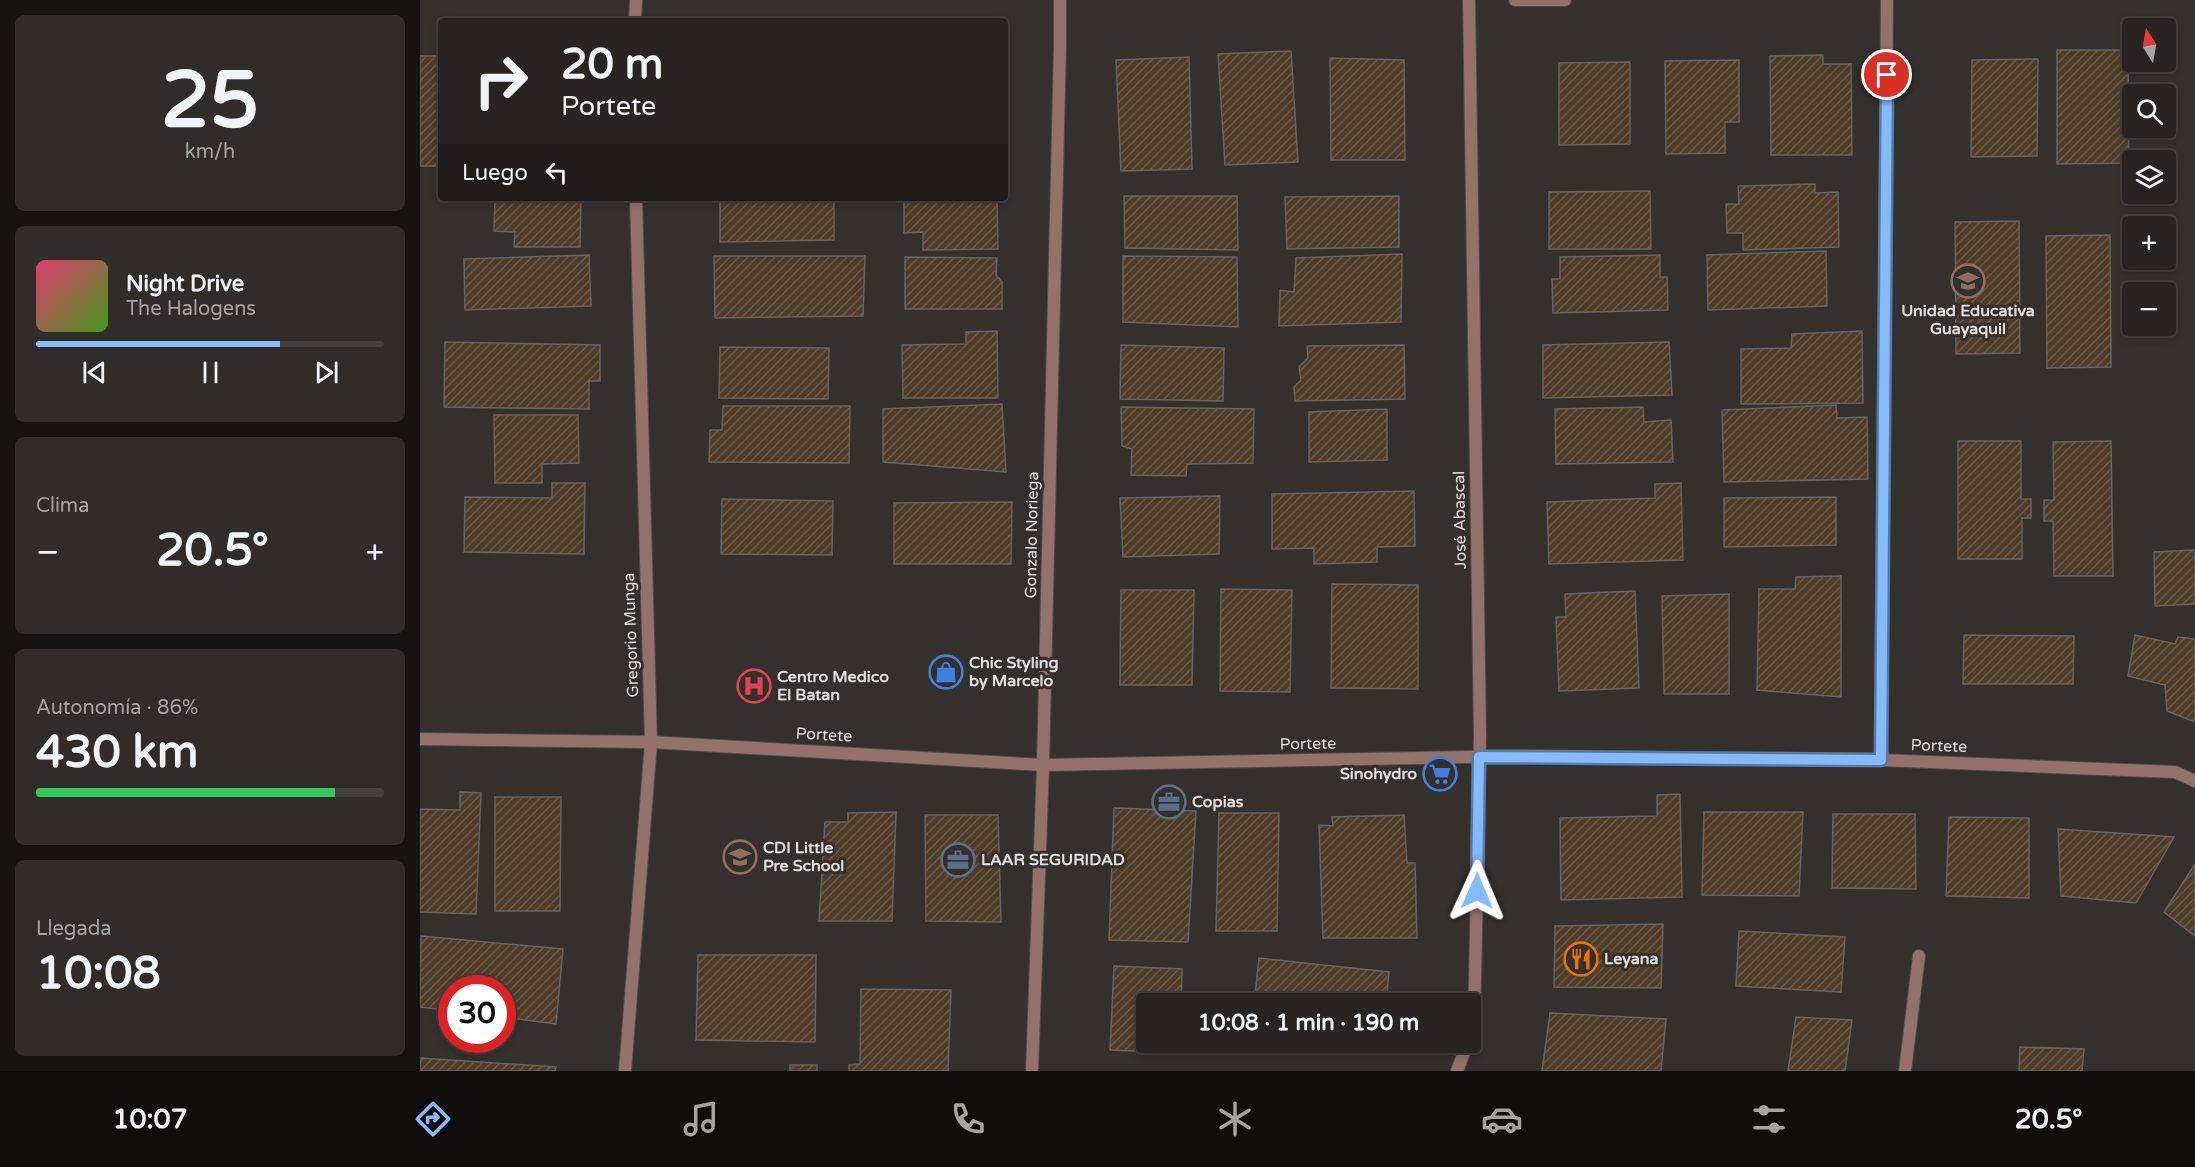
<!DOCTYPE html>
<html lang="es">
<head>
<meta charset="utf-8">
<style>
	body { margin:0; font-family:"Varela Round",sans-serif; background:#2f2c2a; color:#f1f3f6; height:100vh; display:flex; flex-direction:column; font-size:22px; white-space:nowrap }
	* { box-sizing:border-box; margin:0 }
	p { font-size:20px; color:#a4a4a5 }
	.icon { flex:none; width:33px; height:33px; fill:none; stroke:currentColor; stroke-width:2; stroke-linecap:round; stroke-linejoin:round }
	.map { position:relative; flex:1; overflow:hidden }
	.sheet { display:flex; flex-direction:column; gap:15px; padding:15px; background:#151412; width:420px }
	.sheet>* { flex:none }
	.banner { position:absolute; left:18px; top:18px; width:570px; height:183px; border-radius:6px; box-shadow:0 3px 9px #0003,0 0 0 2px #43413f; background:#272421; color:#f1f3f6; overflow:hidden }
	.needle { width:39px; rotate:349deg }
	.buttons { position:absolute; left:1702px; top:18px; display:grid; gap:12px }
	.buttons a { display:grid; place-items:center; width:54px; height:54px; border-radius:6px; background:#272421; box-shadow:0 3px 9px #0003,0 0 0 2px #43413f; font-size:30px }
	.speed { position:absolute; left:18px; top:975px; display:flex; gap:12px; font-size:30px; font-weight:700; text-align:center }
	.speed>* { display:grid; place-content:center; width:78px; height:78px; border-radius:50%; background:#272421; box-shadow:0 3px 9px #0003,0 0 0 2px #43413f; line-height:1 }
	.speed .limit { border:9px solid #d22; background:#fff; color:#111 }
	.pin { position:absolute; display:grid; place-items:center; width:51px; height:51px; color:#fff; margin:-26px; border:3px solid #fff; border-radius:50%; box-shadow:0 2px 6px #0007 }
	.me { position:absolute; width:66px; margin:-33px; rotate:1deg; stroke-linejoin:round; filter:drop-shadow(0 0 4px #0008) }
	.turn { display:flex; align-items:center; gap:21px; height:126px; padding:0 24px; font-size:27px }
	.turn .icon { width:78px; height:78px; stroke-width:2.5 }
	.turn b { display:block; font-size:42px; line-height:51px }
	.then { display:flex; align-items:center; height:57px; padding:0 24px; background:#0003; gap:12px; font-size:22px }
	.big { font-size:45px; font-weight:700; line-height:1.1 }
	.sheet .widget { flex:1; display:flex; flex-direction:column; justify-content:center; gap:9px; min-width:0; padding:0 21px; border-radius:9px; background:#2f2c2a }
	.sheet .dial { align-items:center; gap:0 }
	.dial b { font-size:78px; line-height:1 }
	.song { display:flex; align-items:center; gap:18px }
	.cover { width:72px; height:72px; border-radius:9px; background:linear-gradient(135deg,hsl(340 70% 55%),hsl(100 70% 35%)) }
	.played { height:6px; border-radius:3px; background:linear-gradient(90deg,#86bbfb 70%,#43413f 70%) }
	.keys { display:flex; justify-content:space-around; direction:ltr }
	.heat { display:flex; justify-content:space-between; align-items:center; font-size:33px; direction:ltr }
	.charge { height:9px; border-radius:4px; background:linear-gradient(90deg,#34c759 86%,#43413f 0) }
	.trip { position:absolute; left:716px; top:993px; width:345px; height:60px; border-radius:6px; background:#272421; box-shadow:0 3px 9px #0003,0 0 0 2px #43413f; font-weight:700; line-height:60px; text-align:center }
	.tabs { display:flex; height:96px; justify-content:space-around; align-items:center; background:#100e0d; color:#a4a4a5 }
	.tabs .icon { width:42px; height:42px }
	.tabs .current { color:#86bbfb }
	.tabs b { font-size:27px; color:#f1f3f6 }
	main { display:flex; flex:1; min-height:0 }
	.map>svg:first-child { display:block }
	.building { fill:url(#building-hatch); stroke:#67635f; stroke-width:1.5 }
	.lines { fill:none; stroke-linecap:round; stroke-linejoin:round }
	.street-casing { stroke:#504c48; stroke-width:14 }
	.street { stroke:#94726b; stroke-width:12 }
	.route-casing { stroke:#577aa3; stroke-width:15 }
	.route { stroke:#86bbfb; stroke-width:10 }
	.labels { text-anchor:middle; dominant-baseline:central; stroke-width:6; stroke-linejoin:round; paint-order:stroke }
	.poi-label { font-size:16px; font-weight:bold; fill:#e1dedc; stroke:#34302c; text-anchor:start }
	.street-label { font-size:16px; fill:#e1dedc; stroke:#34302c }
</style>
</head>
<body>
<main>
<section class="sheet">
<div class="widget dial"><b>25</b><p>km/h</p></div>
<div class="widget">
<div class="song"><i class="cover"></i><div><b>Night Drive</b><p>The Halogens</p></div></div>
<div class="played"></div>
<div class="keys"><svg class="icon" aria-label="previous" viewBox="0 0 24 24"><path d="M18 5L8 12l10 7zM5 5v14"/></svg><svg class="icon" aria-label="pause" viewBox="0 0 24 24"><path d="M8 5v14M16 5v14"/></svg><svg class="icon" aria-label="next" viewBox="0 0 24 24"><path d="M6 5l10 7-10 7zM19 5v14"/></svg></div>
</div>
<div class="widget"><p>Clima</p>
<div class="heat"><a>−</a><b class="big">20.5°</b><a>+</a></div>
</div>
<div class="widget"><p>Autonomía · 86%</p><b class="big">430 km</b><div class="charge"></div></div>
<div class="widget"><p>Llegada</p><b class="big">10:08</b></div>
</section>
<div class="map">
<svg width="1775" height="1071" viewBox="0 0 1775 1071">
	<defs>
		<pattern id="building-hatch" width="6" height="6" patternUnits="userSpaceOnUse" patternTransform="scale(1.5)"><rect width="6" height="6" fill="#503d29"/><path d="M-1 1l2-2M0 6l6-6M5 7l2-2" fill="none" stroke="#695947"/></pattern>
	</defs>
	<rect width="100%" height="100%" fill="#34302c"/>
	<!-- building -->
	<g class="building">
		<polygon points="1637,50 1708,50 1709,163 1637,164"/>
		<polygon points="871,51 878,162 805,165 798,54"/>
		<polygon points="585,53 588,53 587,114 585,114"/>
		<polygon points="1403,55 1403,64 1431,64 1432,155 1351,155 1350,56"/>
		<rect x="0" y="56" width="21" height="110"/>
		<polygon points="769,57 772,169 701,171 696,60"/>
		<polygon points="910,58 984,60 985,160 911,160"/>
		<polygon points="1618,59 1617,156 1551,157 1552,60"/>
		<polygon points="1319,60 1319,122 1305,122 1305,153 1246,154 1245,61"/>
		<polygon points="1210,62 1210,144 1139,145 1139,63"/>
		<polygon points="1395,184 1395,193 1418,192 1419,247 1323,250 1323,233 1307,233 1306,204 1319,204 1318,186"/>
		<polygon points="1230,191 1231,249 1129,249 1129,192"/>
		<polygon points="704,196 817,196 818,250 705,248"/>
		<polygon points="979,196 979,247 867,249 865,197"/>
		<polygon points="75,198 161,198 160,247 94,247 95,232 74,231"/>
		<polygon points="300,198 414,198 414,240 300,242"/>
		<polygon points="484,198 577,198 578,249 503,250 503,232 484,233"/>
		<polygon points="1599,221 1600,353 1536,354 1535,222"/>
		<polygon points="1690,235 1691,367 1627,368 1626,236"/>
		<polygon points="1406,251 1407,306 1288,310 1287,255"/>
		<polygon points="982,254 981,322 859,326 860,290 874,292 876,258"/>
		<polygon points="169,255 171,306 45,310 44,259"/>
		<polygon points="1240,255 1240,277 1247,277 1248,310 1133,313 1132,279 1140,279 1140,257"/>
		<polygon points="294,256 445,256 443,316 295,318"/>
		<polygon points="703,256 817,257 818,327 703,322"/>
		<polygon points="485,257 577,258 576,275 582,282 582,309 485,309"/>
		<polygon points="577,331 578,398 483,398 482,345 546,344 546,332"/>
		<polygon points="1442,331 1443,403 1321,404 1321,349 1371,348 1372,334"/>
		<polygon points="25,342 180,345 180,381 169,381 169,409 24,407"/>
		<polygon points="1249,342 1252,395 1123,398 1123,345"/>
		<polygon points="701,345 804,348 803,401 700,399"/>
		<polygon points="984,345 985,399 875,401 874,387 881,380 879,367 888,358 887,346"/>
		<polygon points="300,347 409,348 408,399 299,398"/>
		<polygon points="582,404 586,472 463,462 463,409"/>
		<polygon points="1416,405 1417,418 1447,417 1448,479 1304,482 1302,410"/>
		<polygon points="303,406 430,406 429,463 289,462 290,430 302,430"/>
		<polygon points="701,407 834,409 833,463 767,464 766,476 711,475 712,449 702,446"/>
		<polygon points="1223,407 1224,422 1251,420 1253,462 1136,464 1135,409"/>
		<polygon points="967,409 967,460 889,462 889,412"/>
		<polygon points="74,415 158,415 159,463 122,464 122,483 75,483"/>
		<polygon points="1538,441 1601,441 1601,499 1611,499 1611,518 1602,518 1602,559 1538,559"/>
		<polygon points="1691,441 1693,576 1634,576 1633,521 1624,521 1624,500 1634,500 1633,442"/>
		<polygon points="132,483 165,483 164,554 44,552 45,497 132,498"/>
		<polygon points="1261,483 1263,560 1129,564 1127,502 1235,498 1235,484"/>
		<polygon points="994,491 995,546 957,547 957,562 894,564 894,548 852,549 852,494"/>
		<polygon points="800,496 799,554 703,557 700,498"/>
		<polygon points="1416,497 1416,545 1304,547 1304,498"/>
		<polygon points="302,499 413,501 412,555 301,554"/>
		<polygon points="592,502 591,564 474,564 474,503"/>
		<polygon points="1775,550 1775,604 1735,606 1734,552"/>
		<polygon points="1421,576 1421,697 1337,690 1339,589 1375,589 1376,577"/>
		<polygon points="912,584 998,585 998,689 911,688"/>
		<polygon points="801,589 872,590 870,692 800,691"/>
		<polygon points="701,590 774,590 772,685 700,685"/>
		<polygon points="1215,591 1219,688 1139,691 1136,617 1146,617 1145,594"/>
		<polygon points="1309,594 1309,694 1244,694 1242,596"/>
		<polygon points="1544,635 1654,636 1653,684 1543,684"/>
		<polygon points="1715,635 1755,644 1758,637 1775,639 1775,722 1747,711 1745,685 1708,676"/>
		<polygon points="40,792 61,793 56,914 0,912 0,809 40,810"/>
		<polygon points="1260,794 1262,897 1141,900 1140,818 1237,816 1237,795"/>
		<polygon points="75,797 141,797 140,911 75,911"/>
		<polygon points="694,808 776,811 768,942 689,940"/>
		<polygon points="476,812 472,921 399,921 405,822 428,822 428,813"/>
		<polygon points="1284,812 1383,812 1379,896 1282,895"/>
		<polygon points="799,813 859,813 857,931 796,931"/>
		<polygon points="1413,814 1495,814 1496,889 1412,888"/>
		<polygon points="505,815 578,815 581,922 506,921"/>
		<polygon points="984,815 987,863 995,863 997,938 903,938 899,825 913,826 912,817"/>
		<polygon points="1529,817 1609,818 1609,898 1526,896"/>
		<polygon points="1638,829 1754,837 1716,903 1641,896"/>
		<polygon points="1775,864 1775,936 1744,912"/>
		<polygon points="1243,924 1241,988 1134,987 1135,926"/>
		<polygon points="1319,931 1425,937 1421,992 1316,986"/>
		<polygon points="1,936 143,949 136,1024 82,1017 82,988 32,988 32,1011 0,1007"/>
		<polygon points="278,955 396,955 395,1042 276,1040"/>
		<polygon points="839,958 969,972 966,1004 834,1004"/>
		<polygon points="694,966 762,969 761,1004 726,1004 726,1042 759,1042 758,1053 690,1050"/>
		<polygon points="441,989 531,990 528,1071 429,1071 429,1065 440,1064"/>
		<polygon points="1130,1013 1246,1019 1241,1071 1122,1071"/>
		<polygon points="1376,1017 1432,1020 1425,1071 1368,1071"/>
		<polygon points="915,1042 962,1042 961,1047"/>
		<polygon points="1600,1047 1664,1049 1662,1071 1599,1071"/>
		<polygon points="0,1058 136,1067 135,1071 0,1071"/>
		<rect x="370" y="1065" width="27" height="6"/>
	</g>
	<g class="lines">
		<defs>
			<g id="street">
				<polyline points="1049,0 1060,735 1054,1029 1050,1038"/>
				<polyline points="1095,0 1145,0"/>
				<polyline points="215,21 216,0"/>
				<polyline points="0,739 231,742 623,765 1100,756 1461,760 1755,772 1775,781"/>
				<polyline points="1461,760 1467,0"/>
				<polyline points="205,1071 231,742 216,198"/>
				<polyline points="612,1071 623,765 640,45 640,0"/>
				<polyline points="1037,1071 1048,1042"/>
				<polyline points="1485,1071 1499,956"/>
			</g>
		</defs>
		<!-- street casing -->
		<use href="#street" class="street-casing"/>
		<!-- street -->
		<use href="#street" class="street"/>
	</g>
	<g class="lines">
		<defs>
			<polyline id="route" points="1057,891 1059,757 1461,760 1467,75"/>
		</defs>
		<!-- route casing -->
		<use href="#route" class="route-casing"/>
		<!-- route -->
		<use href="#route" class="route"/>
	</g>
	<!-- icons -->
	<defs>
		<symbol id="school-ring" viewBox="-11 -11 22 22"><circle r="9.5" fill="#34302c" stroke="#8d6e63" stroke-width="1.5"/><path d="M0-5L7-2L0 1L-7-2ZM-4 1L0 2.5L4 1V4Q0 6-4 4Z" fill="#8d6e63"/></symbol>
		<symbol id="shop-ring" viewBox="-11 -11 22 22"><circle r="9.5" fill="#34302c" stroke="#3f7fe0" stroke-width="1.5"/><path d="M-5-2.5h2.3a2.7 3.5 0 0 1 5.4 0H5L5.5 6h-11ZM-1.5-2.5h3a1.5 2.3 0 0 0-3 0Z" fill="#3f7fe0"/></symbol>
		<symbol id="hospital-ring" viewBox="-11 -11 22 22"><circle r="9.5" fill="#34302c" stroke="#e0444e" stroke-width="1.5"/><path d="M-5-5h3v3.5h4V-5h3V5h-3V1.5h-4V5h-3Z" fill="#e0444e"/></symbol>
		<symbol id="supermarket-ring" viewBox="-11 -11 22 22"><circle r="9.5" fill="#34302c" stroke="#3f7fe0" stroke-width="1.5"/><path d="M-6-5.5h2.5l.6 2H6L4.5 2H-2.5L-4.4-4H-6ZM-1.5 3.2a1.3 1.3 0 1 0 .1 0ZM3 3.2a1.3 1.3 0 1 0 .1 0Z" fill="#3f7fe0"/></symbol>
		<symbol id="office-ring" viewBox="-11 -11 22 22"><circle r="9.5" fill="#34302c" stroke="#5c6f8a" stroke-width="1.5"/><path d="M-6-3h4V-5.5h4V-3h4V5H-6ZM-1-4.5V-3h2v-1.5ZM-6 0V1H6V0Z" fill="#5c6f8a"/></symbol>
		<symbol id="restaurant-ring" viewBox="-11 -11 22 22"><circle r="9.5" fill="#34302c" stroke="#e8710a" stroke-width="1.5"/><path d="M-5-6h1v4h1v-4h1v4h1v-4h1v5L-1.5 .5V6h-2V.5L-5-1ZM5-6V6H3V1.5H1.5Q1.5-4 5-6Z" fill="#e8710a"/></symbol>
	</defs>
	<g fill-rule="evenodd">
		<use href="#school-ring" x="1529" y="262" width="38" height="38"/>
		<use href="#shop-ring" x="507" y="653" width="38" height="38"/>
		<use href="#hospital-ring" x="315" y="667" width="38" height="38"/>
		<use href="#supermarket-ring" x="1001" y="755" width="38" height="38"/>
		<use href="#office-ring" x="730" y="783" width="38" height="38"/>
		<use href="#school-ring" x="301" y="838" width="38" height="38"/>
		<use href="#office-ring" x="519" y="841" width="38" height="38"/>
		<use href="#restaurant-ring" x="1142" y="940" width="38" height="38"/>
	</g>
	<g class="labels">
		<!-- poi labels -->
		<g class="poi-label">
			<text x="1548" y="311" text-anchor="middle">Unidad Educativa<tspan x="1548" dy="18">Guayaquil</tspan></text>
			<text x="549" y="663">Chic Styling<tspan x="549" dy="18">by Marcelo</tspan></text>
			<text x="357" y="677">Centro Medico<tspan x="357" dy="18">El Batan</tspan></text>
			<text x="997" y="774" text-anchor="end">Sinohydro</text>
			<text x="772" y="802">Copias</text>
			<text x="343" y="848">CDI Little<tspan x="343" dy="18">Pre School</tspan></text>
			<text x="561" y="860">LAAR SEGURIDAD</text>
			<text x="1184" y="959">Leyana</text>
		</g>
		<!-- street labels -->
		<g class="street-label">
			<text transform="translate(1040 520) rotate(-91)">José Abascal</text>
			<text transform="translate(612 535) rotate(-89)">Gonzalo Noriega</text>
			<text transform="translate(211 635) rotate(-92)">Gregorio Munga</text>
			<text transform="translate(404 735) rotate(3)">Portete</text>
			<text transform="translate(888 744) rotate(-1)">Portete</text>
			<text transform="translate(1519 746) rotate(2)">Portete</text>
		</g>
	</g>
</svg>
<div class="buttons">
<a><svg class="needle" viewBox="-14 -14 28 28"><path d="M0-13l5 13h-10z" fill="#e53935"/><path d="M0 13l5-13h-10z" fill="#a4a4a5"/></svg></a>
<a><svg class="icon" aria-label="search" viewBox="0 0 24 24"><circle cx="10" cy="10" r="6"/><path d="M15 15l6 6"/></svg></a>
<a><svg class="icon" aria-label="layers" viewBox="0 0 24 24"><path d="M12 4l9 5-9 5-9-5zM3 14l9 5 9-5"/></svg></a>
<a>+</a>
<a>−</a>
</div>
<div class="speed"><div class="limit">30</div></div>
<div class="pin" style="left:1467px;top:75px;background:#d93025"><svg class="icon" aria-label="arrive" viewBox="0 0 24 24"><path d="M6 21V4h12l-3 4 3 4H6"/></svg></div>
<svg class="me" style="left:1057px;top:891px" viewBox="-20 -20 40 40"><path d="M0-17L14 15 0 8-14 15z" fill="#86bbfb" stroke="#fff" stroke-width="4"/></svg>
<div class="trip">10:08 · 1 min · 190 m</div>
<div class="banner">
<div class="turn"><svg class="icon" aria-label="right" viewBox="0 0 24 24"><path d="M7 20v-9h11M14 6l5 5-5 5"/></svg><div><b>20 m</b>Portete</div></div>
<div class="then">Luego<svg class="icon" aria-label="left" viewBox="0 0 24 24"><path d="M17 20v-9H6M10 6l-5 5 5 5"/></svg></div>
</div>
</div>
</main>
<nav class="tabs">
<b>10:07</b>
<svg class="icon current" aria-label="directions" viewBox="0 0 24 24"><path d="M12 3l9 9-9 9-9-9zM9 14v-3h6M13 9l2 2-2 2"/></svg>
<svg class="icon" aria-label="music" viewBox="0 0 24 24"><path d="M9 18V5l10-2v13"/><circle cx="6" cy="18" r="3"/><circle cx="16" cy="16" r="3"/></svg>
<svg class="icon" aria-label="phone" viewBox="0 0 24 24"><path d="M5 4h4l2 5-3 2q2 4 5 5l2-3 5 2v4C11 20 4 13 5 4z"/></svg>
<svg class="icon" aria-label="climate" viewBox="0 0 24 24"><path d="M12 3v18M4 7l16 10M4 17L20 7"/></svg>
<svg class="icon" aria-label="car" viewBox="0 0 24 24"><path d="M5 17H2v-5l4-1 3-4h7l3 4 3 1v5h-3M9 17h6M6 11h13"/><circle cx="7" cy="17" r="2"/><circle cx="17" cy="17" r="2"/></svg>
<svg class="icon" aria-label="filters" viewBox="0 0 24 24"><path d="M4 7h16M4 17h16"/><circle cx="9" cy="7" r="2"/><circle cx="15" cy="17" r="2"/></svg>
<b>20.5°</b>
</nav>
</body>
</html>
